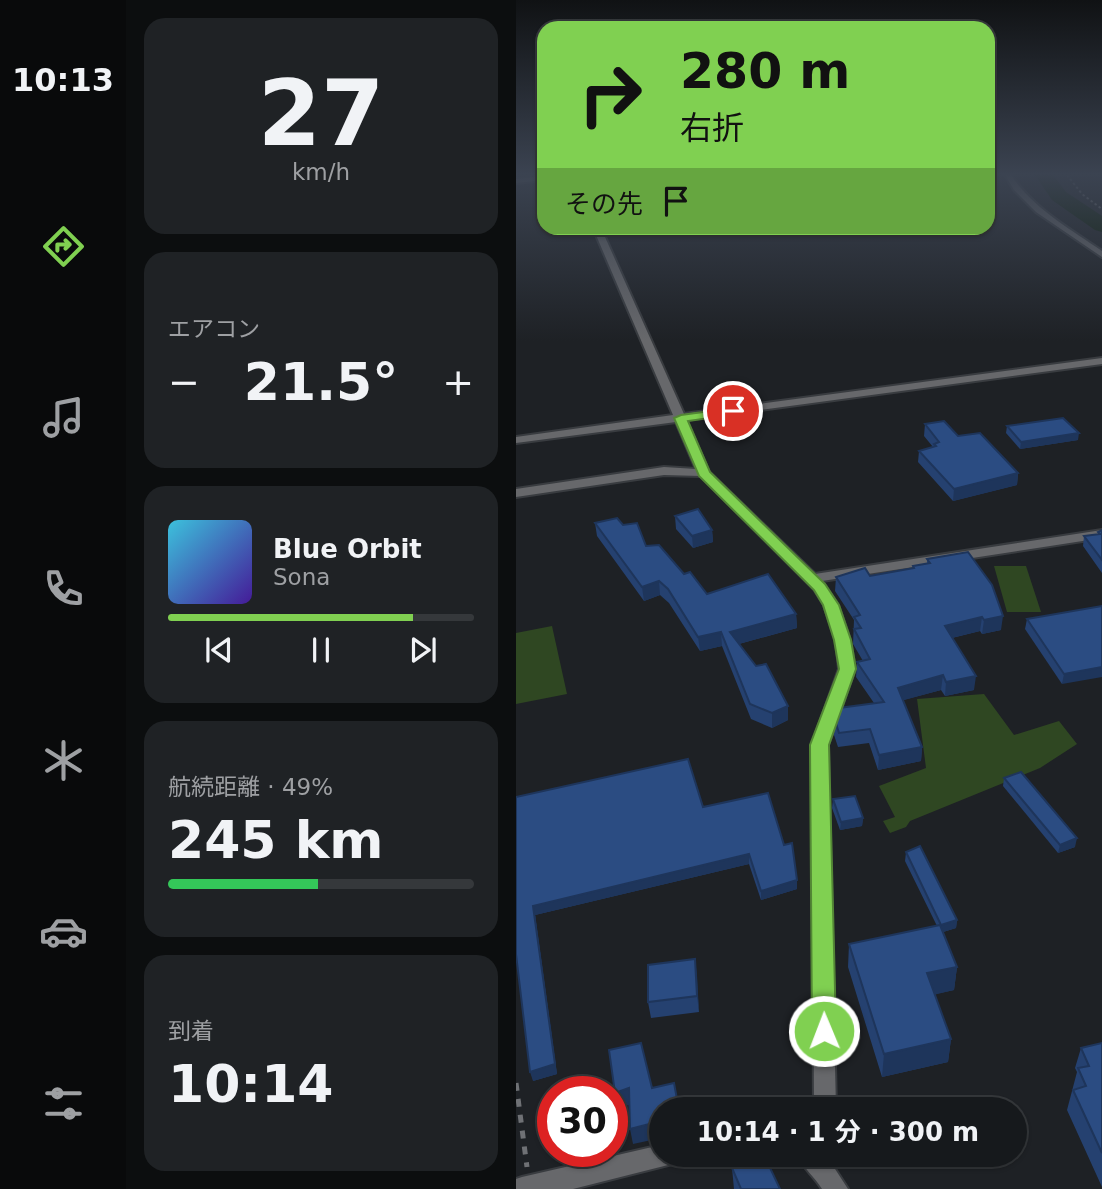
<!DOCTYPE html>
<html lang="ja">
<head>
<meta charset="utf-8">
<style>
	body { margin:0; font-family:"DejaVu Sans","Noto Sans JP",sans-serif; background:#1f2225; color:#f1f3f6; height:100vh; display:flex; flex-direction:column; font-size:26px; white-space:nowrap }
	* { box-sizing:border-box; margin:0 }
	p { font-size:23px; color:#9ea0a3 }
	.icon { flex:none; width:38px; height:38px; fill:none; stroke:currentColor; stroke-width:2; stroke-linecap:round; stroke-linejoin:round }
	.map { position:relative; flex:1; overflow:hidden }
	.details { display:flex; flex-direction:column; gap:18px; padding:18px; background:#0c0e0f; width:390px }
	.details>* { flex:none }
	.hud { position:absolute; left:21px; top:21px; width:458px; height:214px; border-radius:21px; box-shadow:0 2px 5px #0004,0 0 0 2px #35383b; background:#80d051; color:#111; overflow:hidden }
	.speed { position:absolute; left:21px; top:1076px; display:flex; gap:14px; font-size:35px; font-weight:700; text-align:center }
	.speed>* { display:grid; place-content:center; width:91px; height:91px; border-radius:50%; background:#16191c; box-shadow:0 2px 5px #0004,0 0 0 2px #35383b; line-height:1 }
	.speed .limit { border:10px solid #d22; background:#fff; color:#111 }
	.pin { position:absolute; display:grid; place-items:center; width:60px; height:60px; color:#fff; margin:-30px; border:4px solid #fff; border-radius:50%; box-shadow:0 2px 7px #0007 }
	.me { position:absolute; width:77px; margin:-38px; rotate:359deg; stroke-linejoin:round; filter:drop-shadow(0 0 5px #0008) }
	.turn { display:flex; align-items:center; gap:24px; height:147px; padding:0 28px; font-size:32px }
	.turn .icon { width:91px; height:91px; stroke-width:2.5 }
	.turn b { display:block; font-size:49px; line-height:60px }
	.then { display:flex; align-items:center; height:66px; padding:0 28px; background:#0003; gap:14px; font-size:26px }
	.big { font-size:52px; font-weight:700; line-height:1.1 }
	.details .widget { flex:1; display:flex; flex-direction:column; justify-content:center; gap:10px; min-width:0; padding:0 24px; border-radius:21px; background:#1f2225 }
	.details .dial { align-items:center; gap:0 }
	.dial b { font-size:91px; line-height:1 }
	.song { display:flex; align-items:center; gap:21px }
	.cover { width:84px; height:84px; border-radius:10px; background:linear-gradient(135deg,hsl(190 70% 55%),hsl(260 70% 35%)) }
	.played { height:7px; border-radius:4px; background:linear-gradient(90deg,#80d051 80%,#35383b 80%) }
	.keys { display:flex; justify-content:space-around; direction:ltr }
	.heat { display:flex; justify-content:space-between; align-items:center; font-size:38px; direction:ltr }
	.charge { height:10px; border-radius:5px; background:linear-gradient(90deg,#34c759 49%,#35383b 0) }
	.trip { position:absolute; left:133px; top:1097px; width:378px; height:70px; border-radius:35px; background:#16191c; box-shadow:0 2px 5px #0004,0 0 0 2px #35383b; font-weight:700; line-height:70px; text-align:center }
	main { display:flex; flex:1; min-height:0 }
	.dock { display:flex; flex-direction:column; width:126px; justify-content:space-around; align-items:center; background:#090a0b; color:#9ea0a3 }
	.dock .icon { width:49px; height:49px }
	.dock .active { color:#80d051 }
	.dock b { font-size:32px; color:#f1f3f6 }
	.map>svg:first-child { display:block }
	.green { fill:#2f4722 }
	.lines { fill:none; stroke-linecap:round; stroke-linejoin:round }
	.river { fill:#051800; fill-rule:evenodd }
	.minor-casing { stroke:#393c40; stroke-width:4 }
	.tertiary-casing { stroke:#393c40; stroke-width:4 }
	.path-far1 { stroke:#6f7175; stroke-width:2; stroke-dasharray:2.5 2.5; stroke-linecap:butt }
	.path { stroke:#6f7175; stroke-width:5; stroke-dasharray:8 8; stroke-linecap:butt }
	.minor { fill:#67686b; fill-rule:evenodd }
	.tertiary { fill:#67686b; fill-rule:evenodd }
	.wall { fill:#254170 }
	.shaded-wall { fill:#1e355b }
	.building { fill:#2b4c82; stroke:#1e355b; stroke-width:2 }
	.route { fill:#80d051; stroke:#538735; stroke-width:2 }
</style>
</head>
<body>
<main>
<nav class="dock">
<b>10:13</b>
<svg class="icon active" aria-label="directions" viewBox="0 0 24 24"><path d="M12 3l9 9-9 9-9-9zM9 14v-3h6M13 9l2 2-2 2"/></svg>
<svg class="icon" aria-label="music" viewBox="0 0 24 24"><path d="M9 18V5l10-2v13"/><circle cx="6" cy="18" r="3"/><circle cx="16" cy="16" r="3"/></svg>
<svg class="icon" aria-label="phone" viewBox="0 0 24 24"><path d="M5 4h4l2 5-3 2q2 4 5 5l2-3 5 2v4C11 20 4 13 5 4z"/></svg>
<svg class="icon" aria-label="climate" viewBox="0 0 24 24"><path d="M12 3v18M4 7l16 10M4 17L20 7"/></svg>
<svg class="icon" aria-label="car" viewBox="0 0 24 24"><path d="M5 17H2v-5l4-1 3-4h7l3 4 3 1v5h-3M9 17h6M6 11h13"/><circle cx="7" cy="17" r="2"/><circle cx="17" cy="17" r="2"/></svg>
<svg class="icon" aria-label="filters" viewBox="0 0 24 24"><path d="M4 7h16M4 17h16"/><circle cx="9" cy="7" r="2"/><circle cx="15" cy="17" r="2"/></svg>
</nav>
<section class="details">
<div class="widget dial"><b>27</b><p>km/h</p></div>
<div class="widget"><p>エアコン</p>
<div class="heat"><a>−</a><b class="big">21.5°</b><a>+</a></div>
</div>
<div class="widget">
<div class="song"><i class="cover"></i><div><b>Blue Orbit</b><p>Sona</p></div></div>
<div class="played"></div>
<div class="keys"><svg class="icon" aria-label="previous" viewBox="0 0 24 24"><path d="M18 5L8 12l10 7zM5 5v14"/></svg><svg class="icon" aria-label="pause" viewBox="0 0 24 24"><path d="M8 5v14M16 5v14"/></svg><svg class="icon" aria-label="next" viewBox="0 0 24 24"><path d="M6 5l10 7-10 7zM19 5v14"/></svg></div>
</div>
<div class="widget"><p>航続距離 · 49%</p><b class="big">245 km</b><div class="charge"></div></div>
<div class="widget"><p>到着</p><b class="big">10:14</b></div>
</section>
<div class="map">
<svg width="586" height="1189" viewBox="0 0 586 1189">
	<rect width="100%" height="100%" fill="#1e2125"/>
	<!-- green -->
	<g class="green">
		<polygon points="478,566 510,566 525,612 491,612"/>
		<polygon points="36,626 51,694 0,704 0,633"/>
		<polygon points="468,694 498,735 543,721 561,744 524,768 394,821 390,827 374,833 367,821 379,817 363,786 410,768 401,699"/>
	</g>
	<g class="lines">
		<!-- river -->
		<polygon class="river" points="519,175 537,175 550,192 586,216 586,232 579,230 536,200"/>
		<defs>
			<g id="minor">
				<path d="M489 175H495C518 209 553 228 586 251V257L520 212 498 190Z"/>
				<polygon points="28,176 28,180 0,183 0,179"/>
				<polygon points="77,228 85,228 168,414 586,358 586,364 170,420 193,472 299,574 586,530 586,538 306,581 322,605 334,640 339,669 312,745 320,1110 298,1110 296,745 323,669 320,640 308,605 298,589 185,476 148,475 0,497 0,489 148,467 180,469 160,422 0,443 0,437 157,415"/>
			</g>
			<g id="tertiary">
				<polygon points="145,1145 145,1155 164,1155 160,1163 57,1189 0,1189 0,1179 6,1177"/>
				<path d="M281 1155H310L332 1189H306C299 1177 287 1168 281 1155Z"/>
			</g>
		</defs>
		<!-- minor casing -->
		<use href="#minor" class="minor-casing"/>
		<!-- tertiary casing -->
		<use href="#tertiary" class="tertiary-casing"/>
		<!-- path-far1 -->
		<polyline class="path-far1" points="551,175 566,194 586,209"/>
		<!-- path -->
		<polyline class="path" points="0,1083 11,1167"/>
		<!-- minor -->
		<use href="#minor" class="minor"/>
		<!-- tertiary -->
		<use href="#tertiary" class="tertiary"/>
	</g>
	<!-- wall -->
	<g class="wall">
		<polygon points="409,424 442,436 502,473 501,485 437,501 402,462 403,451 417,447 408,436"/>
		<polygon points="491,426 562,440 504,449 490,433"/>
		<polygon points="159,516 196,530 197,542 177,548 160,529"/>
		<polygon points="79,523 107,525 130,546 168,574 191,594 280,614 281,628 223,644 272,706 272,720 256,728 235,719 206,646 184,651 153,603 144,595 128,601 81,536"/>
		<polygon points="586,530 586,573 567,546 568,536 582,534 582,532"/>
		<polygon points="411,559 485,630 466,634 464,631 436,638 458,690 429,696 425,690 387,700 406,747 405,761 362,770 353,743 322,747 318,735 319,720 358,703 340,677 341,662 347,661 337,644 338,620 319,591 320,577 354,576 397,568 397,566 411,564"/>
		<polygon points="586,606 546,684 509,629 511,619"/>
		<polygon points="488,778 559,847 542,853 487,786"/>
		<polygon points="0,797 187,807 281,889 245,900 233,864 19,915 41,1074 17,1081"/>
		<polygon points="317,799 347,818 346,826 324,830 316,808"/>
		<polygon points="390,852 441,920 440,928 427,932 441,967 438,990 419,994 435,1039 432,1062 366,1077 332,967 333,944 421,926 389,861"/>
		<polygon points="179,959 183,1012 135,1018 132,1002"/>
		<polygon points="586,1043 586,1187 551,1110 561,1072 559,1068 565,1048"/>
		<polygon points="216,1168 264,1189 218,1189"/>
	</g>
	<!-- shaded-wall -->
	<g class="shaded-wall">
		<polygon points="563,433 562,440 504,449 505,442"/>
		<polygon points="502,473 501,485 437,501 438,489"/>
		<polygon points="196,530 197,542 177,548 176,536"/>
		<polygon points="143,581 144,595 128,601 126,587"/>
		<polygon points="280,614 281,628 215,646 214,632"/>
		<polygon points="487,616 485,630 466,634 468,620"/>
		<polygon points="466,617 464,631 427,640 429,626"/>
		<polygon points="205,632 206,646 184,651 182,637"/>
		<polygon points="586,667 586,677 546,684 548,674"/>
		<polygon points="427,675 425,690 381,702 382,688"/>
		<polygon points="460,676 458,690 429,696 430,682"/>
		<polygon points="272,706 272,720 256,728 256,713"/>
		<polygon points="406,747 405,761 362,770 363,755"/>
		<polygon points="347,818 346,826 324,830 325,822"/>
		<polygon points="561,838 559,847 542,853 544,845"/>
		<polygon points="233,854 233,864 19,915 41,1074 17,1081 14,1072 17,906"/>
		<polygon points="281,880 281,889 245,900 245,891"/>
		<polygon points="441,920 440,928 424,933 425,925"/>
		<polygon points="179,959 181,975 183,1012 181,996"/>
		<polygon points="441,967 438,990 409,997 411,973"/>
		<polygon points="435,1039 432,1062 366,1077 368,1054"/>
		<polygon points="113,1088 116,1104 103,1108 99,1093"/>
		<polygon points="145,1121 145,1138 117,1144 114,1129"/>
	</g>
	<!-- building -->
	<g class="building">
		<polygon points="547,418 563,433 505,442 491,426"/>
		<polygon points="428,421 442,436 464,433 502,473 438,489 403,451 420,446 418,444 423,442 409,424"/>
		<polygon points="182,509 196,530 176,536 159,516"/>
		<polygon points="101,518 107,525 121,523 130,546 143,545 168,574 174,572 191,594 252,574 280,614 214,632 240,666 250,664 272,706 256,713 234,704 205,632 182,637 152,589 143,581 126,587 79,523"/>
		<polygon points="586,530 586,560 568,536 584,534 582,532"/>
		<polygon points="452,552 476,585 487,616 468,620 466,617 429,626 460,676 430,682 427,675 382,688 406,747 363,755 354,729 323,733 319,720 323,708 368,702 341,662 354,659 338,629 345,628 338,617 344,615 320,577 349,568 354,576 398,568 397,566 414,563 411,559"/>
		<polygon points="586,606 586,667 548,674 511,619"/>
		<polygon points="172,759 187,807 252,793 268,845 276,843 281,880 245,891 233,854 17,906 39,1064 14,1072 0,954 0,797"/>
		<polygon points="505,772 561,838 544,845 488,778"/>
		<polygon points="339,796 347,818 325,822 317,799"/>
		<polygon points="404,846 441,920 425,925 390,852"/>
		<polygon points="424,925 441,967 411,973 435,1039 368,1054 333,944"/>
		<polygon points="179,959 181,996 132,1002 132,965"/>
		<polygon points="125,1043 136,1088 158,1083 163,1110 145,1110 145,1121 114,1129 113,1088 99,1093 93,1050"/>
		<polygon points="586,1043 586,1153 557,1090 570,1086 562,1068 573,1066 565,1048"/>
		<polygon points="242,1155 248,1155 264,1189 225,1189 216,1168"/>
	</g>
	<!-- sky -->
	<linearGradient id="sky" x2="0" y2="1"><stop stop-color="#101214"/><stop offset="0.51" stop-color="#3b4351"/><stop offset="1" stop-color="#3b4351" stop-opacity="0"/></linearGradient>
	<rect width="586" height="341" fill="url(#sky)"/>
	<!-- route -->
	<polygon class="route" points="217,408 222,409 222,414 172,421 194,472 309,584 323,605 335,640 340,669 313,745 320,1031 316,1039 308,1043 299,1039 296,1031 294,745 323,669 318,640 307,605 298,590 183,476 158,418 165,415"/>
</svg>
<div class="speed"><div class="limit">30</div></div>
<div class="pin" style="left:217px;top:411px;background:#d93025"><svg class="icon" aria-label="arrive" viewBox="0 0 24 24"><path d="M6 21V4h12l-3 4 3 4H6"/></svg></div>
<svg class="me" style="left:308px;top:1031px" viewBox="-20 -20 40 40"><circle r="17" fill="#80d051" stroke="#fff" stroke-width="3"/><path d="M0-11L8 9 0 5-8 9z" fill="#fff"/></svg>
<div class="trip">10:14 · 1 分 · 300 m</div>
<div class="hud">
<div class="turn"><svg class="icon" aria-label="right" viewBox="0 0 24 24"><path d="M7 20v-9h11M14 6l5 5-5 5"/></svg><div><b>280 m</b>右折</div></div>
<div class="then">その先<svg class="icon" aria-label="arrive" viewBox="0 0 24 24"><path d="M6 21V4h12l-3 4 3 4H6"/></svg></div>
</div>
</div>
</main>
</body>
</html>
